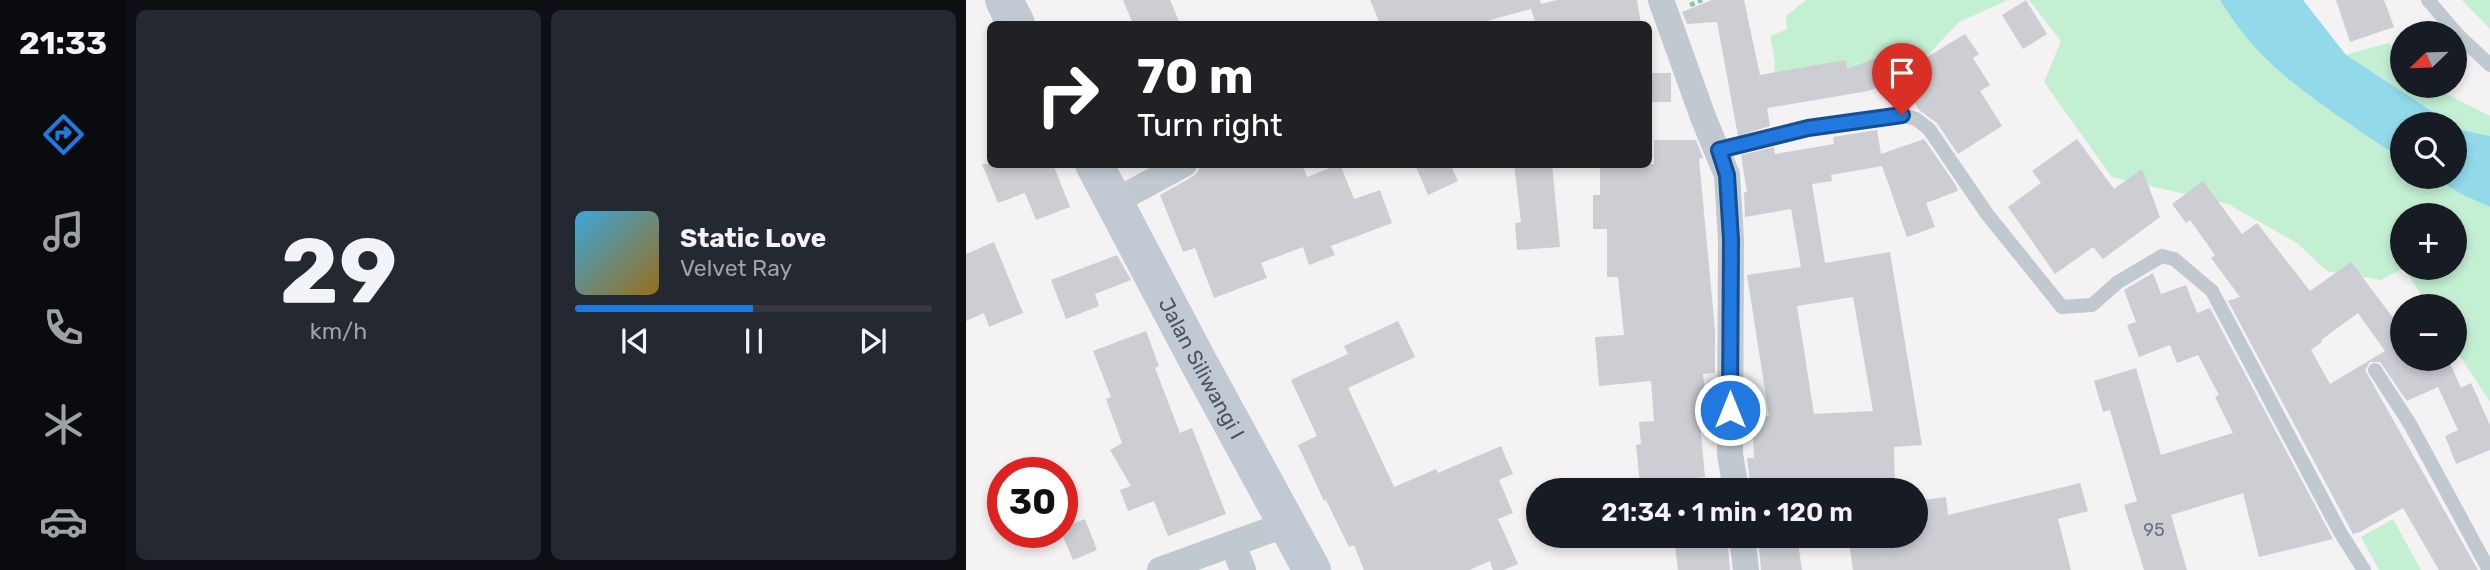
<!DOCTYPE html>
<html lang="en">
<head>
<meta charset="utf-8">
<style>
	body { margin:0; font-family:Rubik,sans-serif; background:#242831; color:#f1f3f6; height:100vh; display:flex; flex-direction:column; font-size:26px; white-space:nowrap }
	* { box-sizing:border-box; margin:0 }
	p { font-size:23px; color:#9ea1a6 }
	.icon { flex:none; width:38px; height:38px; fill:none; stroke:currentColor; stroke-width:2; stroke-linecap:round; stroke-linejoin:round }
	.map { position:relative; flex:1; overflow:hidden }
	.drawer { display:flex; flex-direction:column; gap:10px; padding:10px; background:#0d0f14; width:840px }
	.drawer>* { flex:none }
	.guide { position:absolute; left:21px; top:21px; width:665px; height:147px; border-radius:10px; box-shadow:0 4px 10px #0003; background:#202124; color:#fff; overflow:hidden }
	.needle { width:46px; rotate:247deg }
	.fabs { position:absolute; left:1424px; top:21px; display:grid; gap:14px }
	.fabs a { display:grid; place-items:center; width:77px; height:77px; border-radius:50%; background:#171b24; box-shadow:0 4px 10px #0003; font-size:35px }
	.speed { position:absolute; left:21px; top:457px; display:flex; gap:14px; font-size:35px; font-weight:700; text-align:center }
	.speed>* { display:grid; place-content:center; width:91px; height:91px; border-radius:50%; background:#171b24; box-shadow:0 4px 10px #0003; line-height:1 }
	.speed .limit { border:10px solid #d22; background:#fff; color:#111 }
	.pin { position:absolute; display:grid; place-items:center; width:60px; height:60px; color:#fff; margin:-72px -30px; border-radius:50% 50% 50% 0; rotate:-45deg; box-shadow:0 0 7px #0007 }
	.pin .icon { rotate:45deg }
	.me { position:absolute; width:77px; margin:-38px; rotate:0deg; stroke-linejoin:round; filter:drop-shadow(0 0 5px #0008) }
	.turn { display:flex; align-items:center; gap:24px; height:147px; padding:0 35px; font-size:32px }
	.turn .icon { width:91px; height:91px; stroke-width:2.5 }
	.turn b { display:block; font-size:49px; line-height:60px }
	.drawer .tile { flex:1; display:flex; flex-direction:column; justify-content:center; gap:10px; min-width:0; padding:0 24px; border-radius:10px; background:#242831 }
	.drawer .dial { align-items:center; gap:0 }
	.dial b { font-size:91px; line-height:1 }
	.song { display:flex; align-items:center; gap:21px }
	.cover { width:84px; height:84px; border-radius:10px; background:linear-gradient(135deg,hsl(200 70% 55%),hsl(40 70% 35%)) }
	.played { height:7px; border-radius:4px; background:linear-gradient(90deg,#2178df 50%,#363941 50%) }
	.keys { display:flex; justify-content:space-around; direction:ltr }
	.drawer .tiles { flex:1; display:grid; gap:10px; grid-template-columns:repeat(2,1fr) }
	.trip { position:absolute; left:560px; top:478px; width:402px; height:70px; border-radius:35px; background:#171b24; box-shadow:0 4px 10px #0003; font-weight:600; line-height:70px; text-align:center }
	main { display:flex; flex:1; min-height:0 }
	.menu { display:flex; flex-direction:column; width:126px; justify-content:space-around; align-items:center; background:#090b0e; color:#9ea1a6 }
	.menu .icon { width:49px; height:49px }
	.menu .on { color:#2178df }
	.menu b { font-size:32px; color:#f1f3f6 }
	.map>svg:first-child { display:block }
	.green { fill:#c3efd3; fill-rule:evenodd }
	.water { fill:#92d9ea }
	.building { fill:#ccced4; fill-rule:evenodd }
	.lines { fill:none; stroke-linecap:round; stroke-linejoin:round }
	.path { stroke:#7ccca3; stroke-width:4.5; stroke-dasharray:5 3.5; stroke-linecap:butt }
	.lane { stroke:#c0c9d0; stroke-width:14 }
	.street { stroke:#c0c9d0; stroke-width:26 }
	.secondary { stroke:#c1cad4; stroke-width:38 }
	.route-casing { stroke:#154e91; stroke-width:18 }
	.route { stroke:#2178df; stroke-width:12 }
	.labels { text-anchor:middle; dominant-baseline:central; stroke-width:5; stroke-linejoin:round; paint-order:stroke }
	.number-label { font-size:18px; fill:#6a737c }
	.street-label { font-size:21px; fill:#4a555f; stroke:#fff }
</style>
</head>
<body>
<main>
<nav class="menu">
<b>21:33</b>
<svg class="icon on" aria-label="directions" viewBox="0 0 24 24"><path d="M12 3l9 9-9 9-9-9zM9 14v-3h6M13 9l2 2-2 2"/></svg>
<svg class="icon" aria-label="music" viewBox="0 0 24 24"><path d="M9 18V5l10-2v13"/><circle cx="6" cy="18" r="3"/><circle cx="16" cy="16" r="3"/></svg>
<svg class="icon" aria-label="phone" viewBox="0 0 24 24"><path d="M5 4h4l2 5-3 2q2 4 5 5l2-3 5 2v4C11 20 4 13 5 4z"/></svg>
<svg class="icon" aria-label="climate" viewBox="0 0 24 24"><path d="M12 3v18M4 7l16 10M4 17L20 7"/></svg>
<svg class="icon" aria-label="car" viewBox="0 0 24 24"><path d="M5 17H2v-5l4-1 3-4h7l3 4 3 1v5h-3M9 17h6M6 11h13"/><circle cx="7" cy="17" r="2"/><circle cx="17" cy="17" r="2"/></svg>
</nav>
<section class="drawer">
<div class="tiles">
<div class="tile dial"><b>29</b><p>km/h</p></div>
<div class="tile">
<div class="song"><i class="cover"></i><div><b>Static Love</b><p>Velvet Ray</p></div></div>
<div class="played"></div>
<div class="keys"><svg class="icon" aria-label="previous" viewBox="0 0 24 24"><path d="M18 5L8 12l10 7zM5 5v14"/></svg><svg class="icon" aria-label="pause" viewBox="0 0 24 24"><path d="M8 5v14M16 5v14"/></svg><svg class="icon" aria-label="next" viewBox="0 0 24 24"><path d="M6 5l10 7-10 7zM19 5v14"/></svg></div>
</div>
</div>
</section>
<div class="map">
<svg width="1524" height="570" viewBox="0 0 1524 570">
	<rect width="100%" height="100%" fill="#f4f2f2"/>
	<!-- green -->
	<g class="green">
		<polygon points="840,0 1042,0 993,22 963,54 807,88 809,62 804,36 821,29 820,16"/>
		<path d="M1063 0H1254C1286 53 1320 79 1369 114 1391 129 1413 145 1437 159V177H1468L1495 194 1524 207V402L1489 348V306H1462L1438 268 1415 280 1361 271 1331 243 1262 204 1146 177 1078 82 1095 41ZM1437 215H1489V268H1437Z"/>
		<polygon points="1496,0 1524,0 1524,29"/>
		<polygon points="1422,43 1437,57 1437,86 1465,86 1524,116 1524,136 1496,130 1380,55"/>
		<polygon points="1427,519 1455,570 1413,570 1395,537"/>
	</g>
	<!-- water -->
	<g class="water">
		<path d="M1254 0H1337L1380 55 1486 124H1437V159C1413 145 1391 129 1369 114 1320 79 1286 53 1254 0Z"/>
		<polygon points="1489,126 1496,130 1524,136 1524,207 1495,194 1468,177 1489,177"/>
	</g>
	<!-- building -->
	<g class="building">
		<polygon points="157,0 204,0 214,24 167,24"/>
		<polygon points="404,0 574,0 575,4 591,0 671,0 675,24 570,24 565,9 510,24 414,24"/>
		<polygon points="746,0 778,0 794,75 880,60 881,69 919,55 929,81 902,91 801,108 804,126 772,136 751,22 721,24 716,12"/>
		<polygon points="1060,0 1081,34 1057,49 1036,15"/>
		<polygon points="1370,0 1418,0 1428,27 1384,42"/>
		<polygon points="999,34 1013,54 1007,58 1024,85 1014,91 1036,126 992,154 971,123 953,110 927,68 949,54 953,62"/>
		<rect x="682" y="73" width="23" height="29"/>
		<path d="M911 130 915 154 958 139 989 184 992 191 960 203 969 227 941 237 916 166 865 175 866 181 846 184 859 263 924 252 956 445 928 447 929 490H785L781 458H788L786 416H803L781 275 835 267 825 209 779 217 778 192H781L775 155 808 147 809 154 868 144 867 137ZM887 297 907 411 848 414 831 306Z"/>
		<polygon points="1111,139 1148,189 1176,169 1194,217 1137,259 1127,247 1089,274 1042,207 1075,183 1066,171"/>
		<polygon points="688,140 730,140 737,158 733,159 749,330 749,373 737,374 741,411 733,412 739,477 674,484 670,445 675,444 673,422 688,421 685,381 633,386 629,337 658,335 652,277 641,277 641,229 627,229 627,195 634,195 634,164 688,164"/>
		<polygon points="16,164 87,164 104,207 70,220 59,193 32,203"/>
		<polygon points="234,164 336,164 341,177 374,164 388,199 414,190 426,223 365,246 369,255 343,265 337,247 295,263 301,278 248,298 229,248 217,252 194,195 226,177 232,172"/>
		<polygon points="449,164 484,164 492,181 462,195"/>
		<polygon points="548,164 586,164 594,247 551,250 549,223 555,222"/>
		<path d="M1237 181 1276 234 1291 223 1344 291 1385 262 1437 331V359H1482L1495 388 1505 383 1524 425V450L1490 464 1479 436 1492 430 1472 387 1441 401 1414 362H1404L1399 370 1512 570H1473L1437 508 1394 532 1387 534 1262 301 1274 297 1245 258 1249 255 1224 220 1220 223 1206 204ZM1392 313 1419 351 1364 384 1345 350 1356 342 1355 340Z"/>
		<polygon points="28,242 57,313 23,327 18,313 0,321 0,254"/>
		<polygon points="151,255 165,280 129,294 133,306 100,319 85,280"/>
		<polygon points="1187,273 1195,294 1220,285 1231,313 1244,308 1367,539 1293,557 1277,493 1205,515 1221,570 1178,570 1158,505 1171,501 1144,410 1137,412 1128,381 1170,368 1195,455 1267,433 1249,397 1253,395 1232,355 1211,363 1204,345 1173,357 1161,325 1170,322 1158,290"/>
		<polygon points="432,321 449,357 382,388 428,487 470,469 472,473 535,446 547,474 533,480 547,513 532,519 552,564 537,570 527,570 524,561 503,570 398,570 388,545 383,547 360,500 358,501 332,445 351,436 325,380 382,354 378,346"/>
		<polygon points="180,331 193,366 189,368 214,433 226,428 260,514 202,536 188,501 162,511 154,490 165,486 144,450 156,443 140,399 145,397 127,351"/>
		<polygon points="1114,483 1122,511 1092,519 1105,570 887,570 882,536 950,536 950,501 980,497 982,515"/>
		<polygon points="119,519 131,550 107,560 95,532 96,528"/>
		<polygon points="708,536 761,536 764,570 712,570"/>
		<polygon points="792,536 831,536 836,570 795,570"/>
	</g>
	<g class="lines">
		<!-- path -->
		<polyline class="path" points="724,5 736,0"/>
		<!-- lane -->
		<g class="lane">
			<polyline points="1462,0 1491,34 1524,65"/>
			<polyline points="753,150 842,128 936,115 950,119 963,129 1021,214 1096,307 1126,305 1152,282 1196,256 1208,259 1246,291 1374,532 1398,570"/>
			<polyline points="1409,370 1444,424 1523,570"/>
		</g>
		<!-- street -->
		<g class="street">
			<polyline points="695,0 737,117 761,175 765,240 764,454 770,490"/>
			<polyline points="148,202 218,164"/>
			<polyline points="776,536 780,570"/>
			<polyline points="267,544 277,570"/>
			<polyline points="194,570 321,524"/>
		</g>
		<!-- secondary -->
		<g class="secondary">
			<polyline points="38,0 50,24"/>
			<path id="s1" d="M128 164 233 363 346 570"/>
		</g>
	</g>
	<g class="lines">
		<defs>
			<polyline id="route" points="764,410 765,240 761,175 753,150 842,128 936,115"/>
		</defs>
		<!-- route casing -->
		<use href="#route" class="route-casing"/>
		<!-- route -->
		<use href="#route" class="route"/>
	</g>
	<g class="labels">
		<!-- number labels -->
		<g class="number-label">
			<text x="1188" y="530">95</text>
		</g>
		<!-- street labels -->
		<g class="street-label">
			<text stroke="none"><textPath href="#s1" startOffset="231">Jalan Siliwangi I</textPath></text>
		</g>
	</g>
</svg>
<div class="fabs">
<a><svg class="needle" viewBox="-14 -14 28 28"><path d="M0-13l5 13h-10z" fill="#e53935"/><path d="M0 13l5-13h-10z" fill="#9ea1a6"/></svg></a>
<a><svg class="icon" aria-label="search" viewBox="0 0 24 24"><circle cx="10" cy="10" r="6"/><path d="M15 15l6 6"/></svg></a>
<a>+</a>
<a>−</a>
</div>
<div class="speed"><div class="limit">30</div></div>
<div class="pin" style="left:936px;top:115px;background:#d93025"><svg class="icon" aria-label="arrive" viewBox="0 0 24 24"><path d="M6 21V4h12l-3 4 3 4H6"/></svg></div>
<svg class="me" style="left:764px;top:410px" viewBox="-20 -20 40 40"><circle r="17" fill="#2178df" stroke="#fff" stroke-width="3"/><path d="M0-11L8 9 0 5-8 9z" fill="#fff"/></svg>
<div class="trip">21:34 · 1 min · 120 m</div>
<div class="guide">
<div class="turn"><svg class="icon" aria-label="right" viewBox="0 0 24 24"><path d="M7 20v-9h11M14 6l5 5-5 5"/></svg><div><b>70 m</b>Turn right</div></div>
</div>
</div>
</main>
</body>
</html>
